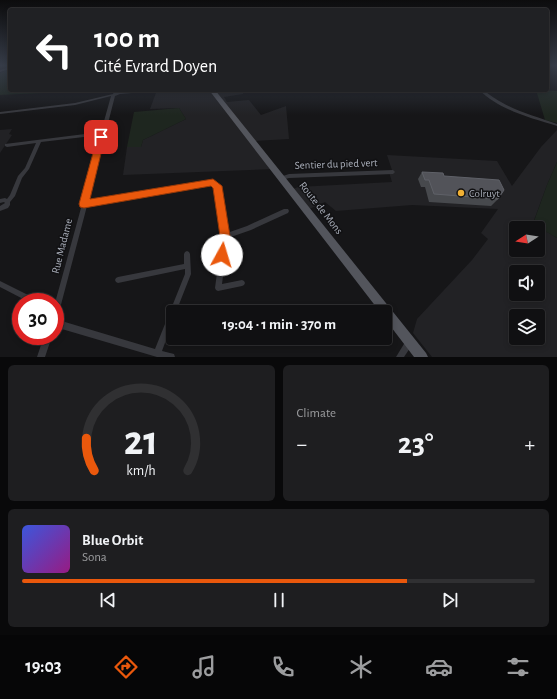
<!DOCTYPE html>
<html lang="en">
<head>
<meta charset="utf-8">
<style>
	body { margin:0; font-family:"Alegreya Sans",sans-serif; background:#1e1e20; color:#f1f3f6; height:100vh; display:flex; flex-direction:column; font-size:15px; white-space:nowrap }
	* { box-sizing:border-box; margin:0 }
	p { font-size:13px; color:#9c9d9f }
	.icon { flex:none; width:22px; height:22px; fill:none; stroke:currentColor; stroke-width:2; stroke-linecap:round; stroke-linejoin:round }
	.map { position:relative; height:357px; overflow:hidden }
	.side { display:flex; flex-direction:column; gap:8px; padding:8px; background:#09090a; flex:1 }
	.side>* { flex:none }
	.top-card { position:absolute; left:8px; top:8px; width:541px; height:84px; border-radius:4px; box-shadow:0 2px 6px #0003,0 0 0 1px #303032; background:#202124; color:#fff; overflow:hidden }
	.needle { width:26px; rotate:258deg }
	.fabs { position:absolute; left:509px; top:221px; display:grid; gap:8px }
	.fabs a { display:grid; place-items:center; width:36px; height:36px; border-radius:4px; background:#101012; box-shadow:0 2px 6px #0003,0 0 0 1px #303032; font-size:20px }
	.speed { position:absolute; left:12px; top:293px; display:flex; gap:8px; font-size:20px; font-weight:700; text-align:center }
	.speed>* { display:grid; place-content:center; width:52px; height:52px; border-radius:50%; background:#101012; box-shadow:0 2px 6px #0003,0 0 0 1px #303032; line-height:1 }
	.speed .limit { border:6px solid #d22; background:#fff; color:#111 }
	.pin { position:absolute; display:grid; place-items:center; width:34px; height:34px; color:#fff; margin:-17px; border-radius:8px; box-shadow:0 2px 6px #0006 }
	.me { position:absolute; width:44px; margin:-22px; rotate:6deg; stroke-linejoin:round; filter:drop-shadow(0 0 3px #0008) }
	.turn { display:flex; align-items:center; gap:14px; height:84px; padding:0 20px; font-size:18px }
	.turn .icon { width:52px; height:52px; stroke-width:2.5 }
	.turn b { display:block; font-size:28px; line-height:34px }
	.big { font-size:30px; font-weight:700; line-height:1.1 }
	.side .tile { flex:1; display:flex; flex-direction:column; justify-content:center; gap:6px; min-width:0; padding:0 14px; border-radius:6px; background:#1e1e20 }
	.side .dial { align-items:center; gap:0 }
	.dial svg { height:104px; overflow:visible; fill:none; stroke:#303032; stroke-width:7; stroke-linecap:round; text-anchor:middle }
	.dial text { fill:#f1f3f6; stroke:none }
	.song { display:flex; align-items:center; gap:12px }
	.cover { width:48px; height:48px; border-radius:6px; background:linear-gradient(135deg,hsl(230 70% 55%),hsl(310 70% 35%)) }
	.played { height:4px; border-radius:2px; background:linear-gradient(90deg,#ea580c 75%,#303032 75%) }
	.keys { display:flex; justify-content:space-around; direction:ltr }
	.heat { display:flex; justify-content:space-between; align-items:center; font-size:22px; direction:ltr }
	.side .tiles { flex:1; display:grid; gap:8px; grid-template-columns:1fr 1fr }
	.tile:last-child { grid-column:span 2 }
	.trip { position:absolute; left:166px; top:305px; width:226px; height:40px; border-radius:4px; background:#101012; box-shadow:0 2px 6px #0003,0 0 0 1px #303032; font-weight:700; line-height:40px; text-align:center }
	.tabs { display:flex; height:64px; justify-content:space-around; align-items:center; background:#060607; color:#9c9d9f }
	.tabs .icon { width:28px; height:28px }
	.tabs .on { color:#ea580c }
	.tabs b { font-size:18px; color:#f1f3f6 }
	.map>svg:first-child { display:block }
	.built { fill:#222225; fill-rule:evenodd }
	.green { fill:#1e261f }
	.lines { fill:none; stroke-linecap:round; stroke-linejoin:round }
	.minor { fill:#37383d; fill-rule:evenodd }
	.tertiary { fill:#37383d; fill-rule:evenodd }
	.primary { fill:#53555c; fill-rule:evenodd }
	.wall { fill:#47494d }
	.building { fill:#525359; stroke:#5f6168 }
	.route { fill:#ea580c; stroke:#983908 }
	.poi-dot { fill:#f2b134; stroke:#111113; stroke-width:1.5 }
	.labels { text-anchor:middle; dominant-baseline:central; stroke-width:3; stroke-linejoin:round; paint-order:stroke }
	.street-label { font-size:11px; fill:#a8adb8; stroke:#111113 }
	.poi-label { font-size:11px; fill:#a8adb8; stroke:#111113; text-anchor:start }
</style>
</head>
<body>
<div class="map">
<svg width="557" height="357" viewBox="0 0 557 357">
	<rect width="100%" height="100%" fill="#161618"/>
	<!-- built -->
	<g class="built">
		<polygon points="157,90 244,90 243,94 224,97 227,102 249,100 261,115 286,106 289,139 253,141 274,169 123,175 127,147 141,147 143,140 186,119 179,108 150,109"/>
		<polygon points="12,129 9,134 12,135 0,153 0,130"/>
		<path d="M557 130V162L547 185 533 223 557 238V357H432L413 333 417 319 472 260 488 239 481 233 498 209 412 205 336 211 325 202 307 210 291 190 298 187 392 182 389 172 392 170 387 155 497 161 512 186 541 147ZM516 228H538V250H516ZM516 272H538V294H516ZM516 316H538V338H516Z"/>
	</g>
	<!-- green -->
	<g class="green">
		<polygon points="10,69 10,90 66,90 65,92 0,95 0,73"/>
		<polygon points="536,90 557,91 557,123 545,120"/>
		<polygon points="179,108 186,119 143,140 141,147 127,147 134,112"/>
		<polygon points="557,162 557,238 533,224 547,185"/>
	</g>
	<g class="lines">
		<!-- minor -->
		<g class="minor">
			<polygon points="10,67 10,69 0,72 0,70"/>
			<polygon points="115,90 119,90 117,93 142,90 158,90 156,91 120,94 115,96 88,201 210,180 219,185 220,186 227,233 247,226 284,209 288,209 289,211 288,213 251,230 228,238 222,284 242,280 244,281 245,283 244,285 242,286 218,291 216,290 215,288 222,236 215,187 209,184 87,206 58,316 57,318 55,319 155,349 185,274 185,269 118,283 116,282 115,280 116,278 118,277 184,264 184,254 185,252 187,251 189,252 190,254 191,274 176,312 173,312 173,321 162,351 174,354 175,357 157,357 55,327 55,303 101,135 41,142 29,169 22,178 15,196 10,202 10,205 8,208 0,211 0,206 5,203 4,202 0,203 0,199 5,198 7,199 10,195 18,176 25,168 36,143 7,147 5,146 5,144 101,132 111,96 75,105 0,114 0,112 75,103 113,94"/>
			<path d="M479 90C486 90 494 99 501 102 518 112 538 117 557 124V126C530 118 500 110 479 90Z"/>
			<polygon points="393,170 395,172 393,174 289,178 282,180 280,178 280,177 289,174"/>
			<polygon points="0,281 38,300 39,302 29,302 0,287"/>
			<polygon points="44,336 52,336 45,357 37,357"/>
			<polygon points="410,338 413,339 414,342 404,357 396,357 407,339"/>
		</g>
		<!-- tertiary -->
		<polygon class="tertiary" points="547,65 555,65 547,67"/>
		<!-- primary -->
		<polygon class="primary" points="209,90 215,90 426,353 428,357 414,357 385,319 385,312 380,312"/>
	</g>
	<!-- wall -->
	<polygon class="wall" points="422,172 444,176 498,199 491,206 429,202 425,187 421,187 418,179"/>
	<!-- building -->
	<polygon class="building" points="422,172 443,173 444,176 499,180 504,190 498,199 434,194 429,180 425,180"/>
	<!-- sky -->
	<linearGradient id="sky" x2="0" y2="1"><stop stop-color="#0c0c0d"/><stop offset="0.57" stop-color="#363c48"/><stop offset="1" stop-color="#363c48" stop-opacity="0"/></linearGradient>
	<rect width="557" height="115" fill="url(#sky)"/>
	<!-- route -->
	<polygon class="route" points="98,135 101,135 105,137 90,199 213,179 222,186 230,236 226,258 222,260 218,258 217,255 220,236 213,188 211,186 84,208 80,207 79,204"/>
	<!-- markers -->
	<circle class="poi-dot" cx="461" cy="193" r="4"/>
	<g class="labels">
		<!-- street labels -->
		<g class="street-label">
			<text transform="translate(336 164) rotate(-2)">Sentier du pied vert</text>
			<text transform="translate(321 208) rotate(52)">Route de Mons</text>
			<text transform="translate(62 246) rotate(-76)">Rue Madame</text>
		</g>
		<!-- poi labels -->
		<g class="poi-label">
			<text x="469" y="193">Colruyt</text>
		</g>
	</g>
</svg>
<div class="fabs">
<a><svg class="needle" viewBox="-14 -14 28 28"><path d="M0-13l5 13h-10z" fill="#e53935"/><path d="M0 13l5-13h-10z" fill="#9c9d9f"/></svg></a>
<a><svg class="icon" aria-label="sound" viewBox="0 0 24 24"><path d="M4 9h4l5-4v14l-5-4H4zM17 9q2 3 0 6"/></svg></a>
<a><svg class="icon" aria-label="layers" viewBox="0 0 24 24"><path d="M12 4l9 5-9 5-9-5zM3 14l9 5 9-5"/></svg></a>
</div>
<div class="speed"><div class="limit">30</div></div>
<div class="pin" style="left:101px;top:137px;background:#d93025"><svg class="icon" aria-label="arrive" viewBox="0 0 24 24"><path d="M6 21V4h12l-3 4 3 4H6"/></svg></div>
<svg class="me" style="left:222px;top:255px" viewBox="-20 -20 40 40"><circle r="19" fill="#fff"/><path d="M0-13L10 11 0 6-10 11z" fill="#ea580c"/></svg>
<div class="trip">19:04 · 1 min · 370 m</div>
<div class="top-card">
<div class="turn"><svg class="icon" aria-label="left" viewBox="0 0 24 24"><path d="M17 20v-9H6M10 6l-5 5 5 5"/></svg><div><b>100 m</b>Cité Evrard Doyen</div></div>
</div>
</div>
<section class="side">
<div class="tiles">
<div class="tile dial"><svg viewBox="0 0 100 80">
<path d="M14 69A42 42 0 1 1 86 69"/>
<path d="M14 69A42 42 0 0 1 8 44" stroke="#ea580c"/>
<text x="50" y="56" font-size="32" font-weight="700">21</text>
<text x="50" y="72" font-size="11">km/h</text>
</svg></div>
<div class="tile"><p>Climate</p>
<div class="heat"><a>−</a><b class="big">23°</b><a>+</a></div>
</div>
<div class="tile">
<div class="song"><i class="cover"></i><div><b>Blue Orbit</b><p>Sona</p></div></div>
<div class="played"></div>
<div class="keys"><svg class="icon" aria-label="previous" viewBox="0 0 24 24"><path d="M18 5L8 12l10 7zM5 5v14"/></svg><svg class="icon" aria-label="pause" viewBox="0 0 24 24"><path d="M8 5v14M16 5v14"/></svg><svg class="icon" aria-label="next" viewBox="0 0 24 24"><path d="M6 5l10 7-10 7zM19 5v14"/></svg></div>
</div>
</div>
</section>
<nav class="tabs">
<b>19:03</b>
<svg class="icon on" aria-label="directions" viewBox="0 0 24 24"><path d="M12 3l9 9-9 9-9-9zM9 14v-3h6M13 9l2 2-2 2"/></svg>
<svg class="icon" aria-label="music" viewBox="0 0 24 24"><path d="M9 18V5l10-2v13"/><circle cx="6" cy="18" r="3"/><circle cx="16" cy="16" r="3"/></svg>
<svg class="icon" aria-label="phone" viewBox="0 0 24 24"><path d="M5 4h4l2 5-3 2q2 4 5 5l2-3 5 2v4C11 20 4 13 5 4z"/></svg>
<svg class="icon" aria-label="climate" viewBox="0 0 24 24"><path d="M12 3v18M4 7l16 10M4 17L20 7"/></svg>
<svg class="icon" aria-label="car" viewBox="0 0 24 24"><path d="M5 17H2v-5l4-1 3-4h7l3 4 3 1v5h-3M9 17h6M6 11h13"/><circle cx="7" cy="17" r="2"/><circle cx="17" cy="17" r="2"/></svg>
<svg class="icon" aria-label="filters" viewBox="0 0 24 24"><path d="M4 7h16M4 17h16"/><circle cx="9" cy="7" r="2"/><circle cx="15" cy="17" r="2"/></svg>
</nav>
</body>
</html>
